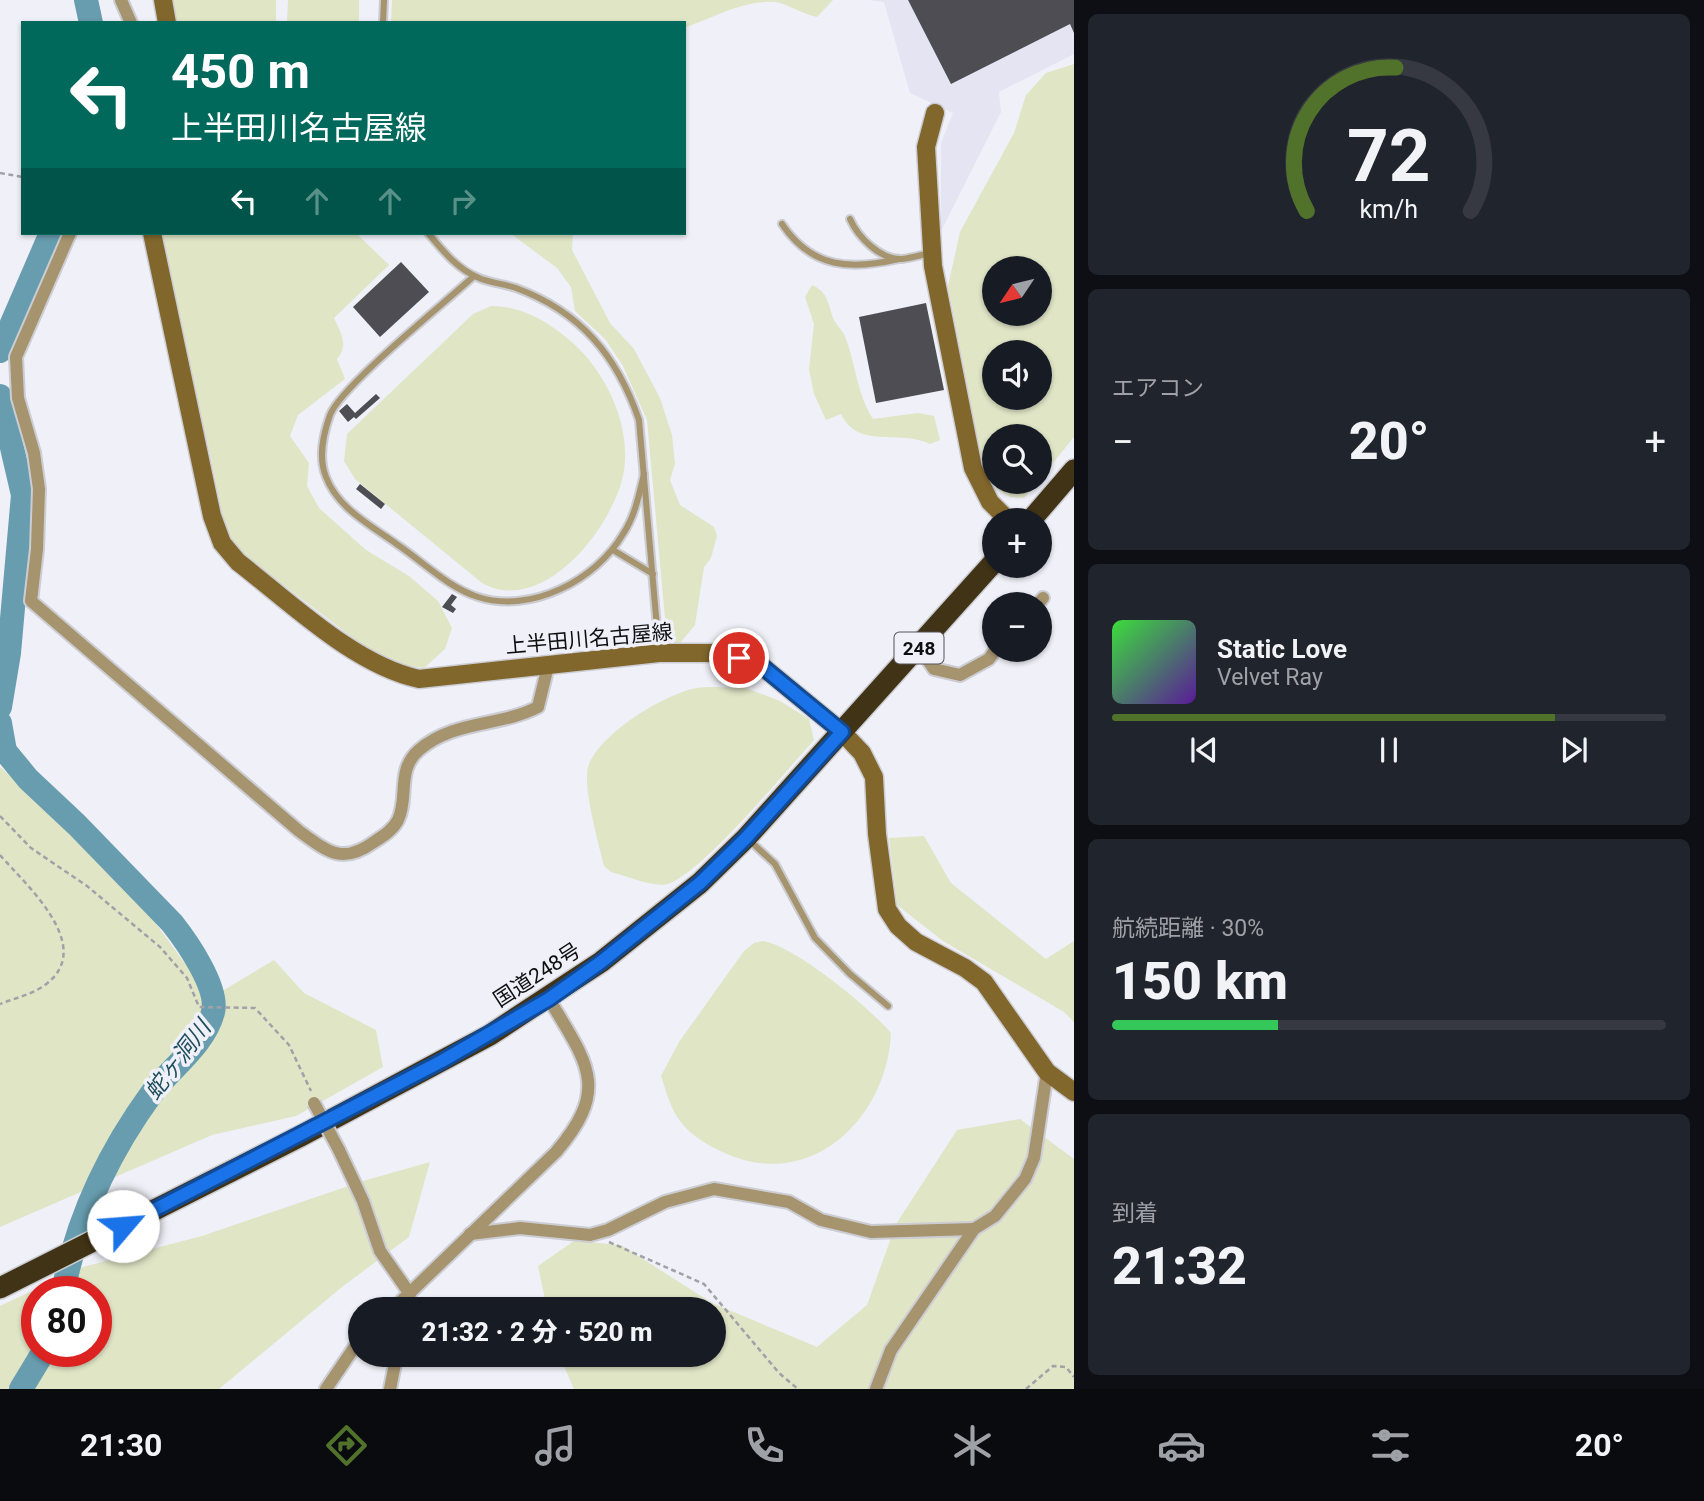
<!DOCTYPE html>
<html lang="ja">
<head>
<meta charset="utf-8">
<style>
	body { margin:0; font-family:Roboto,"Noto Sans JP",sans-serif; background:#20242c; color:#f1f3f6; height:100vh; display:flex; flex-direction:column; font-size:26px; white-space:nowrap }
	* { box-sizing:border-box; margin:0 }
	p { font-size:23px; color:#9ea1a6 }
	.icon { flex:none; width:38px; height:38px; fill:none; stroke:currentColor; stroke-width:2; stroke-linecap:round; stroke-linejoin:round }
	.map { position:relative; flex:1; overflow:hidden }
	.drawer { display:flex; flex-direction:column; gap:14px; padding:14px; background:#0d0f14; width:630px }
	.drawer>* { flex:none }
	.hud { position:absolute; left:21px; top:21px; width:665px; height:214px; border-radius:0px; box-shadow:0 2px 5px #0004; background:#00695c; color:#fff; overflow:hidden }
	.needle { width:46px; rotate:235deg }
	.tools { position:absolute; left:982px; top:256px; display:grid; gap:14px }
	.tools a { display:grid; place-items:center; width:70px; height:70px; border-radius:50%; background:#171b24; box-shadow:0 2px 5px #0004; font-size:35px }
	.speed { position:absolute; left:21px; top:1276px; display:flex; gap:14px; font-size:35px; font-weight:700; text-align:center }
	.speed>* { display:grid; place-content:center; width:91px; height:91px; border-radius:50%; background:#171b24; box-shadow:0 2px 5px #0004; line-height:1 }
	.speed .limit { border:10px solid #d22; background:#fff; color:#111 }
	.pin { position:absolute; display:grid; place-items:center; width:60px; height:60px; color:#fff; margin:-30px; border:4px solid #fff; border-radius:50%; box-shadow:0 2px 7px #0007 }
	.me { position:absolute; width:77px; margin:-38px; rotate:63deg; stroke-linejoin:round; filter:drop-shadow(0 0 5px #0008) }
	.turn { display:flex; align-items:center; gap:24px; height:147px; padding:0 35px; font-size:32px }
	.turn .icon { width:91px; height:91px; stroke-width:2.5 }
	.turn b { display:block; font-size:49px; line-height:60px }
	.lanes { display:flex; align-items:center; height:66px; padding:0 35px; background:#0003; justify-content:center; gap:35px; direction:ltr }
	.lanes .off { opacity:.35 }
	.big { font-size:52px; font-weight:800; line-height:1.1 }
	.drawer .card { flex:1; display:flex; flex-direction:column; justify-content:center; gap:10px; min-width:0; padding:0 24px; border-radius:10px; background:#20242c }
	.drawer .dial { align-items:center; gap:0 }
	.dial svg { height:182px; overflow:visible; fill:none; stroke:#363941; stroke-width:7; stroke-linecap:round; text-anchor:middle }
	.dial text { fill:#f1f3f6; stroke:none }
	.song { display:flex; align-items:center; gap:21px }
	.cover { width:84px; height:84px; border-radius:10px; background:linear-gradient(135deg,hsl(120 70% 55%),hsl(270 70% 35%)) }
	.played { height:7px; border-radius:4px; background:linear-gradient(90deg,#51722a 80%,#363941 80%) }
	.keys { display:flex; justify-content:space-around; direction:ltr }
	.heat { display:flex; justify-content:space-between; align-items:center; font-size:38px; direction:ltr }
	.charge { height:10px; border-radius:5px; background:linear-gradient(90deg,#34c759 30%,#363941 0) }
	.trip { position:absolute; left:348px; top:1297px; width:378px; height:70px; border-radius:35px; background:#171b24; box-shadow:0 2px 5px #0004; font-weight:800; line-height:70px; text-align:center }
	.dock { display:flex; height:112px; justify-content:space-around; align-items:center; background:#090b0e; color:#9ea1a6 }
	.dock .icon { width:49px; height:49px }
	.dock .on { color:#51722a }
	.dock b { font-size:32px; color:#f1f3f6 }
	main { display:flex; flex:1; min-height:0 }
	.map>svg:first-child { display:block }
	.built { fill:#e4e4f3 }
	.green { fill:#e0e5c6; fill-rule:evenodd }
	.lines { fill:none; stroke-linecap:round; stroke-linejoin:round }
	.river { stroke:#679daf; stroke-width:24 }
	.building { fill:#4d4d53 }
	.lane-casing { stroke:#ccccd3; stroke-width:10 }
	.street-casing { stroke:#ccccd3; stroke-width:16 }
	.secondary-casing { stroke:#ccccd3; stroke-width:21 }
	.highway-casing { stroke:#ccccd3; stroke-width:24 }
	.path { stroke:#a1a1a7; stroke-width:2.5; stroke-dasharray:5 3.5; stroke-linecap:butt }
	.lane { stroke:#a6946f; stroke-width:6 }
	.street { stroke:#a6946f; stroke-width:12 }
	.secondary { stroke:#82672d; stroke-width:18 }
	.highway { stroke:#413315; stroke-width:21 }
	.street-bridge-casing { stroke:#ccccd3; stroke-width:16; stroke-linecap:butt }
	.street-bridge { stroke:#a6946f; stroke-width:12 }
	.route-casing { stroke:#114b97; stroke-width:18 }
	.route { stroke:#1a73e8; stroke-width:12 }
	.labels { text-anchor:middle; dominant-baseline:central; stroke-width:7; stroke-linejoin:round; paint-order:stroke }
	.shield { fill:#f0f0f8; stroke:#525256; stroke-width:2 }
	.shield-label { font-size:19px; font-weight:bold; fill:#0f0f11 }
	.street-label { font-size:21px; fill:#0f0f11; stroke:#f0f0f8 }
	.water-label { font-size:23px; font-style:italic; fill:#1e4e5c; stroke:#f0f0f8 }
</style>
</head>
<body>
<main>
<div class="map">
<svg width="1074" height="1389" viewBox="0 0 1074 1389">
	<rect width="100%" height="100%" fill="#f0f0f8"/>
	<!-- built -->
	<polygon class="built" points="869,0 1074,0 1074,54 999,92 1001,112 941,231 941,143 953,113 910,93 884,2"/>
	<!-- green -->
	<g class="green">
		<polygon points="171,0 276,0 276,23 173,23"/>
		<polygon points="288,0 359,0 359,23 287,23"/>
		<path d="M392 0H833L817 17C802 14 786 3 775 2 744 0 712 18 684 28V23H391Z"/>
		<path d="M1074 64V437L1040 479V436H994V481H1038L1024 498 1010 497 997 489 981 459 948 286 960 232 1014 133 1026 95 1046 73ZM994 268H1040V313H994ZM994 352H1040V397H994Z"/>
		<path d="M160 233H356L389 265 334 318C341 333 349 345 337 359L345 379 298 415 290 436 309 463 307 486 319 508 366 550 409 576 438 601 452 628 445 649 424 668 391 664 374 654 243 554 226 532 208 445 194 398Z"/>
		<polygon points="510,233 573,233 572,250 610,323 634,349 660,398 672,435 675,464 670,480 680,505 714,527 717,536 711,558 704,567 695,625 675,649 667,640 647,420 623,366 606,340 575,311 571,287 557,268"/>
		<path d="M812 285C829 292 828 306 834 320 838 327 844 332 846 339 856 366 857 394 873 419L918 413 934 416 940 440 930 444C900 429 858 450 841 414L826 420 814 394 809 370 814 324 805 297Z"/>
		<path d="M491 306C520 306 545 320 567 338 606 369 635 430 622 480 608 533 541 616 482 583L355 479 344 461 347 434 473 314Z"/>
		<path d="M746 688 780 701 809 719 814 740C790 766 694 884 663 885 647 885 627 876 611 872L604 866C599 844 581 783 589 764 602 733 660 697 692 689 708 685 729 688 746 688Z"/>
		<polygon points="0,767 54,814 136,896 183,961 219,993 274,960 304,993 376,1030 383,1067 296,1116 212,1135 0,1227"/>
		<polygon points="924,836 951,883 1046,959 1074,941 1074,1022 1064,1012 943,941 897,905 889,838"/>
		<path d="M763 941C795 946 870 1008 891 1033 887 1118 812 1191 727 1154 709 1146 692 1137 680 1121 670 1108 666 1091 661 1076L679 1042 744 951 754 943Z"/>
		<polygon points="1020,1119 1074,1159 1074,1389 574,1389 559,1355 714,1354 714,1309 547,1309 538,1266 574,1241 621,1245 712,1303 817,1347 867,1305 896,1224 957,1130"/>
		<path d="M430 1162 409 1237 342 1287 219 1389H0V1306L83 1267 202 1236 363 1181ZM37 1292H96V1351H37Z"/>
	</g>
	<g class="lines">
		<!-- river -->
		<g class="river">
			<polyline points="86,0 91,23"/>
			<polyline points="0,351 51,233"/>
			<polyline points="0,396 23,495 9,653 0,707"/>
			<path d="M0 723 5 751 28 779 77 825 172 923C187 942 219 988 213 1012 205 1044 171 1068 152 1093 109 1152 77 1219 63 1292"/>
			<polyline points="21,1389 44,1351"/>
		</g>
	</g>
	<!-- building -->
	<g class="building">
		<polygon points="908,0 1074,0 1074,33 1070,24 951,84"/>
		<polygon points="401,262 429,292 380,337 353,307"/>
		<polygon points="926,303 944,390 876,403 859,317"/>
		<polygon points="376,394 380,398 356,419 354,417 348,422 339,411 347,404 355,413"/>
		<polygon points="360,484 385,504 381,509 356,489"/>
		<polygon points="452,594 457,597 451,605 456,609 453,613 442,607"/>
	</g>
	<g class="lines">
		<defs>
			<g id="lane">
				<polyline points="383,23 384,0"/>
				<path d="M850 219C858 237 880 260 902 259 911 258 921 255 930 253"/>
				<path d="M782 224C812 269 851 270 899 259"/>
				<path d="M428 233C443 251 457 269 479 278 491 283 504 284 516 288 581 312 617 356 639 420L659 651"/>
				<path d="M474 276C446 302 341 386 330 415 323 435 318 457 326 477 338 509 372 526 398 545 423 562 449 588 478 597 531 614 596 580 623 534 635 516 639 495 644 474"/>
				<polyline points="613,550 653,574"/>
				<polyline points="748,839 775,864 815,938 850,974 888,1006"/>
			</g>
			<g id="street">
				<polyline points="121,0 131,23"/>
				<path d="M70 233 16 357 18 398 34 453 39 489 37 549 31 601 299 831C328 852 342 865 374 842 383 836 393 830 398 820 409 797 396 770 419 750 454 720 499 727 538 707L548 666"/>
				<polyline points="1038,604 1043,598"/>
				<polyline points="919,647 934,669 960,675 989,659 996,649"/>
				<polyline points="339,1150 363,1201 380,1251 410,1294 406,1309"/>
				<polyline points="470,1234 520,1228 590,1235 608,1230 665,1202 714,1189 789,1202 821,1220 871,1232 974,1229"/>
				<path d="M393 1309 556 1152C611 1088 587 1063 549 999"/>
				<polyline points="326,1389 360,1339"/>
				<polyline points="390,1389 397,1354"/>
				<polyline points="876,1389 891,1350 974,1229 995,1216 1025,1179 1034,1158 1047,1072"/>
			</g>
			<g id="secondary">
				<polyline points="163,0 167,23"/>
				<polyline points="935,113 926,147 933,266 973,468 990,502 1008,520"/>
				<path d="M152 233 212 516 222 543 238 562C290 602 354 665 419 679L659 653H720L758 663 842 732 862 753 874 777 877 834 887 909 898 926 916 942 965 968 984 982 1047 1072 1074 1092"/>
			</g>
			<g id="highway">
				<polyline points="1031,520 1074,470"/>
				<polyline points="0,1288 299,1137 490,1035 601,962 700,883 746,838 994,562"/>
			</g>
		</defs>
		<!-- lane casing -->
		<use href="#lane" class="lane-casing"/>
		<!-- street casing -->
		<use href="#street" class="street-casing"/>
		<!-- secondary casing -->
		<use href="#secondary" class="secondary-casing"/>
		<!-- highway casing -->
		<use href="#highway" class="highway-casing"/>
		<!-- path -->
		<g class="path">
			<polyline points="0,173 23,177"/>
			<polyline points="0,816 31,848 87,886 160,947 187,978 199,1007 255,1008 289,1045 311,1091"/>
			<path d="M0 855C26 885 97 947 45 985 31 995 15 998 0 1004"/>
			<polyline points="609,1242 704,1284 779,1373 798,1389"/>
			<polyline points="1026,1389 1053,1366 1066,1367 1074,1377"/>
		</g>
		<!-- lane -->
		<use href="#lane" class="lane"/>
		<!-- street -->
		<use href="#street" class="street"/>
		<!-- secondary -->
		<use href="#secondary" class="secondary"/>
		<!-- highway -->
		<use href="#highway" class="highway"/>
		<defs>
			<polyline id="street-bridge" points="314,1103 339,1150"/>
		</defs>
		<!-- street-bridge casing -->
		<use href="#street-bridge" class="street-bridge-casing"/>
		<!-- street-bridge -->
		<use href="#street-bridge" class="street-bridge"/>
	</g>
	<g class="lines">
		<defs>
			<polyline id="route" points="123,1226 442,1061 549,999 601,962 700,883 746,838 842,732 758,663 739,658"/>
		</defs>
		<!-- route casing -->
		<use href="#route" class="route-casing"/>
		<!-- route -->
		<use href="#route" class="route"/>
	</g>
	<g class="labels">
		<!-- shield labels -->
		<rect class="shield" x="894.5" y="632.5" width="49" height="31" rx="5"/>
		<g class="shield-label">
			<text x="919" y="648">248</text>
		</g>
		<!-- street labels -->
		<g class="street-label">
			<text transform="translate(589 639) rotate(-5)">上半田川名古屋線</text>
			<text transform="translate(537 975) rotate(-33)">国道248号</text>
		</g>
		<!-- water labels -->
		<g class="water-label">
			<text transform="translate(178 1060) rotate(-53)">蛇ヶ洞川</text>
		</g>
	</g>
</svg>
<div class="tools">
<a><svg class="needle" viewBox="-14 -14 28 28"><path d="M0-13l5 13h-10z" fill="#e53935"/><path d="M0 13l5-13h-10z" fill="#9ea1a6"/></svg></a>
<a><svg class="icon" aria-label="sound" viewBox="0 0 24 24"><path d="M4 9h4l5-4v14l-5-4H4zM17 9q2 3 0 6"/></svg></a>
<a><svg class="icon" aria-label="search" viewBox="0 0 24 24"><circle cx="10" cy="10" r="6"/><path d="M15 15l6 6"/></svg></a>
<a>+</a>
<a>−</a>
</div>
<div class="speed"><div class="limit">80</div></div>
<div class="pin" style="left:739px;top:658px;background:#d93025"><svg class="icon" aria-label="arrive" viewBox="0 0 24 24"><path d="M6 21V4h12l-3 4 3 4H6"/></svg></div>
<svg class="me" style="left:123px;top:1226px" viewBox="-20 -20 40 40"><circle r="19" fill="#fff"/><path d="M0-13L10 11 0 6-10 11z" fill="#1a73e8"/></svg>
<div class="trip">21:32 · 2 分 · 520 m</div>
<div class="hud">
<div class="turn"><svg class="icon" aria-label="left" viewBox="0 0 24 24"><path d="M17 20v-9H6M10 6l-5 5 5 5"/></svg><div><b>450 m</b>上半田川名古屋線</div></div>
<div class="lanes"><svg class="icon" aria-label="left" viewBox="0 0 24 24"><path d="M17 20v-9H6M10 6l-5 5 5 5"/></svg><svg class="icon off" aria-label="ahead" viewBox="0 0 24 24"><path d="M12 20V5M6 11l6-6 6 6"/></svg><svg class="icon off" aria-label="ahead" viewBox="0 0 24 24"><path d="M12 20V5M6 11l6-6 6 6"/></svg><svg class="icon off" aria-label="right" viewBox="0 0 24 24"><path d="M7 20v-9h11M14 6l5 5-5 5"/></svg></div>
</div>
</div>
<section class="drawer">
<div class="card dial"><svg viewBox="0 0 100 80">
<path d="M14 69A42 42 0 1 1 86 69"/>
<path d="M14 69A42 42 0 0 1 53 6" stroke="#51722a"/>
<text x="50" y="56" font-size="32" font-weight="700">72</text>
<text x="50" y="72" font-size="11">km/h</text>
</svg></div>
<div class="card"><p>エアコン</p>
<div class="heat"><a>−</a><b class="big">20°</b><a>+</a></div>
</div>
<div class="card">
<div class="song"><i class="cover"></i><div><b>Static Love</b><p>Velvet Ray</p></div></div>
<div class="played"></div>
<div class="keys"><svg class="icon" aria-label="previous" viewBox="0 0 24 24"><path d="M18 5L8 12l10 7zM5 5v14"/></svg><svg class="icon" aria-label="pause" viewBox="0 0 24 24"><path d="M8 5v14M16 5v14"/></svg><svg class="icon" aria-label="next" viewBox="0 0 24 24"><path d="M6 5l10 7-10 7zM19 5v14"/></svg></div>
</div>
<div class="card"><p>航続距離 · 30%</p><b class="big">150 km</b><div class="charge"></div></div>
<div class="card"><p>到着</p><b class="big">21:32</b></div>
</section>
</main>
<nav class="dock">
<b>21:30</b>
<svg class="icon on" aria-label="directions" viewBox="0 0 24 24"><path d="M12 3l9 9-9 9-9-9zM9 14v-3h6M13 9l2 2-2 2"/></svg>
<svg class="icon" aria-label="music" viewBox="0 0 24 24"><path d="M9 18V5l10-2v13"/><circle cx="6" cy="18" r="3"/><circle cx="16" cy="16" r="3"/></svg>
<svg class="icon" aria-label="phone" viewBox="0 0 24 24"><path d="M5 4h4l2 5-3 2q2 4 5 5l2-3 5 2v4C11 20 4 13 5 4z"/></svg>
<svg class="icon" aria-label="climate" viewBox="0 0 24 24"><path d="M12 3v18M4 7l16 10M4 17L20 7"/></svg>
<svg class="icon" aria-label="car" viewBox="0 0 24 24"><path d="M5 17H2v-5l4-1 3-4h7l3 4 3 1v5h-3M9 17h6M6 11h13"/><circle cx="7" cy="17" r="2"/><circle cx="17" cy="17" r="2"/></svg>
<svg class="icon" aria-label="filters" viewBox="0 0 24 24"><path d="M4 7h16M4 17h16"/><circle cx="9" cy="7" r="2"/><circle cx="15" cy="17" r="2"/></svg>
<b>20°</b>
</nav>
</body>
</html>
